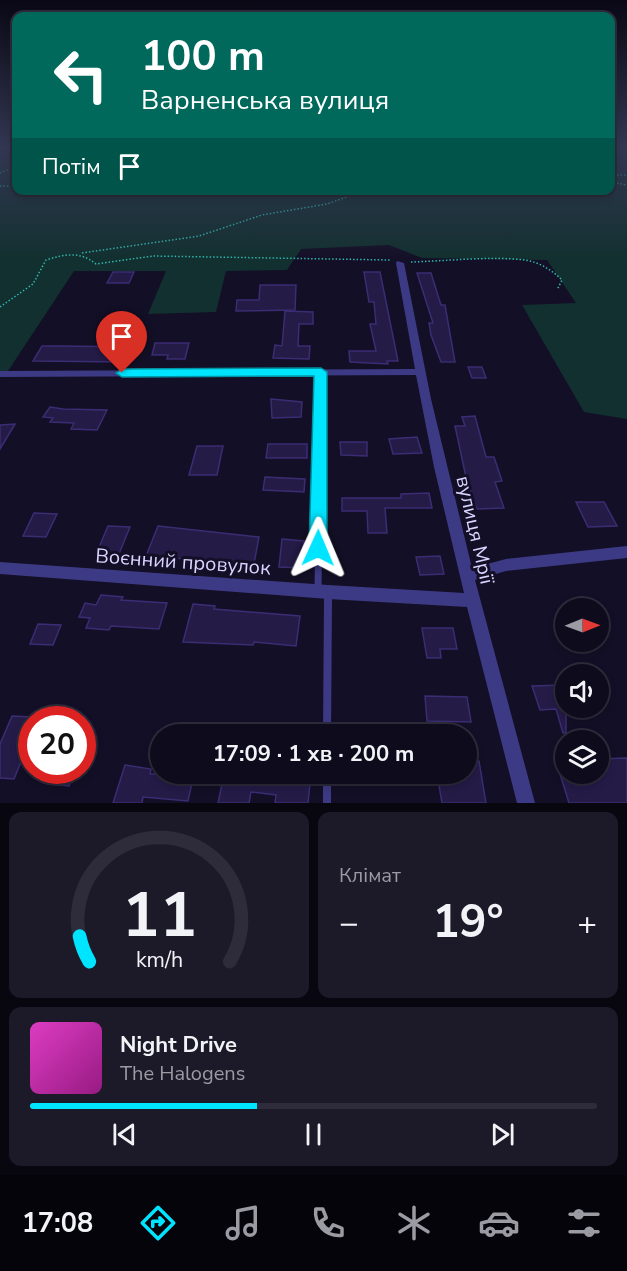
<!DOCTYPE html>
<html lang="uk">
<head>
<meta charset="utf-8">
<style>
	body { margin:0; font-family:"Nunito Sans",sans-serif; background:#1c1929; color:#f1f3f6; height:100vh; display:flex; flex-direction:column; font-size:22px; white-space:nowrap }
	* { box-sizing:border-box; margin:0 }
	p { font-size:20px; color:#9b9ba3 }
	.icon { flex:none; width:33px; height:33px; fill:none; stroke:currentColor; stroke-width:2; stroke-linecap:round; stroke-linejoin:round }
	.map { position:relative; height:803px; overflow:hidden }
	.drawer { display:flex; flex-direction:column; gap:9px; padding:9px; background:#08060f; flex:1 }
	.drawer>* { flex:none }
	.top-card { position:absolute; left:12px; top:12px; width:603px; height:183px; border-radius:12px; box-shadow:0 3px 9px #0003,0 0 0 2px #2e2b3b; background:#00695c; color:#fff; overflow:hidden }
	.needle { width:39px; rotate:89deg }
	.controls { position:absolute; left:555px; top:598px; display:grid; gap:12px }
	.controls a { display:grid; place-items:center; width:54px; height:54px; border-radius:50%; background:#0e0b1c; box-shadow:0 3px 9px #0003,0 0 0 2px #2e2b3b; font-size:30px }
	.speed { position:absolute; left:18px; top:706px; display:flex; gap:12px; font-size:30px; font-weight:700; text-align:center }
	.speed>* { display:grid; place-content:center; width:78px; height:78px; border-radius:50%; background:#0e0b1c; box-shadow:0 3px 9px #0003,0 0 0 2px #2e2b3b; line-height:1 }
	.speed .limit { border:9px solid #d22; background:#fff; color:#111 }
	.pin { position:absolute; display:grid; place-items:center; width:51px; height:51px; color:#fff; margin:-62px -26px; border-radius:50% 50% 50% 0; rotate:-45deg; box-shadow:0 0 6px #0007 }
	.pin .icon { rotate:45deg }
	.me { position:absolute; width:66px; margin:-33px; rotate:1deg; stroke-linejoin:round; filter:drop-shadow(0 0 4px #0008) }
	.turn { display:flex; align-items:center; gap:21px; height:126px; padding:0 30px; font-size:27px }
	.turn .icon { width:78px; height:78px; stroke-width:2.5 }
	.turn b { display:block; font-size:42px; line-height:51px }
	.then { display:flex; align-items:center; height:57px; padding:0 30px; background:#0003; gap:12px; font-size:22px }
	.big { font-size:45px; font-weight:700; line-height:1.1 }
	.drawer .card { flex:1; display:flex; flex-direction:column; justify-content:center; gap:9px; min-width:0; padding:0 21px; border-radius:12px; background:#1c1929 }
	.drawer .dial { align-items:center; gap:0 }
	.dial svg { height:156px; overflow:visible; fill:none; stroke:#2e2b3b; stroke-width:7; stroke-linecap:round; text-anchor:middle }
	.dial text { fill:#f1f3f6; stroke:none }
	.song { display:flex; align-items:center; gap:18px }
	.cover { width:72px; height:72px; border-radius:9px; background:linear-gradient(135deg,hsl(310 70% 55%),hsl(310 70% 35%)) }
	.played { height:6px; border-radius:3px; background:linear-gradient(90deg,#00e5ff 40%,#2e2b3b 40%) }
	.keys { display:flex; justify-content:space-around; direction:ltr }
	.heat { display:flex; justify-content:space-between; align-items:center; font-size:33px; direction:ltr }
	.drawer .tiles { flex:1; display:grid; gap:9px; grid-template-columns:1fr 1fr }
	.card:last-child { grid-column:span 2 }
	.trip { position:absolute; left:150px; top:724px; width:327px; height:60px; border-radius:30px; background:#0e0b1c; box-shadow:0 3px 9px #0003,0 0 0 2px #2e2b3b; font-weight:700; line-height:60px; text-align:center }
	.tab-bar { display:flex; height:96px; justify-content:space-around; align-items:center; background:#06040b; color:#9b9ba3 }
	.tab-bar .icon { width:42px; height:42px }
	.tab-bar .selected { color:#00e5ff }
	.tab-bar b { font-size:27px; color:#f1f3f6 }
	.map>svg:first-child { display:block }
	.green { fill:#12302f }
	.building { fill:#241b47; stroke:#3b2d73; stroke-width:1.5 }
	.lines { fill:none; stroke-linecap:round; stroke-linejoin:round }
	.path { stroke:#2fb8b0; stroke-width:1.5; stroke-dasharray:1.5 2; stroke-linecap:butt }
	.lane-far2 { stroke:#3d3a85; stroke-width:5 }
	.lane-far1 { stroke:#3d3a85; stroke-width:7 }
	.lane { stroke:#3d3a85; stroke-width:8 }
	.street { fill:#3d3a85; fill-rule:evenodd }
	.route { fill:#00e5ff; stroke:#0095a6; stroke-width:1.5 }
	.labels { text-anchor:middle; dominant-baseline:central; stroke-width:6; stroke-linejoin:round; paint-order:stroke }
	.near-street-label { font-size:20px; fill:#d9d4ff; stroke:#130f26 }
</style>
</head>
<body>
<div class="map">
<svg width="627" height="803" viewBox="0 0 627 803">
	<rect width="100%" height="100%" fill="#130f26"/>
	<!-- green -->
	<polygon class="green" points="0,149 16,149 16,190 610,190 611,149 627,149 627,419 584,412 522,305 576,303 547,260 422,258 389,245 301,249 287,270 226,271 216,312 148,314 166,271 74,271 6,374 0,374"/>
	<!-- building -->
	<g class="building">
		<polygon points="113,272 134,272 129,283 107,283"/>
		<polygon points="364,272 380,272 398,361 387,361 388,364 350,362 349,351 376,351 370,324 376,324 374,302 369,302"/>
		<polygon points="417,273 431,273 441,305 445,305 455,362 441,362 431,335 429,323 433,323"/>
		<polygon points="260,285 296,285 295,310 236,311 237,300 259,300"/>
		<polygon points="285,311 313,312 313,324 299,324 298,346 310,346 309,359 273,358 275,345 282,346"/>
		<polygon points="155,343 189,343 185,359 167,359 168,355 152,355"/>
		<polygon points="42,346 60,346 136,347 129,362 33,361"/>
		<polygon points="468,367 482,367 486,378 472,378"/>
		<polygon points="271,399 302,402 301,417 272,418"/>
		<polygon points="50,407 63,409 107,410 97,430 71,429 74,423 50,422 53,418 43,417"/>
		<polygon points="475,416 486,457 494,457 502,481 495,482 504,508 477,509 467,482 455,426 465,426 462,417"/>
		<polygon points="15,424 0,449 0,425"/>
		<polygon points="417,437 422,453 393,454 389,439"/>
		<polygon points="340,442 367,442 367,456 341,455"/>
		<polygon points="268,444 307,444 307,458 266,458"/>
		<polygon points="197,446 223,446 217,475 189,475"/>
		<polygon points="265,477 305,479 304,492 263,490"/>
		<polygon points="429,493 432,508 385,508 387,533 368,533 367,511 342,511 342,498 401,498 401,494"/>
		<polygon points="576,502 604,502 617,526 588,527"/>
		<polygon points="34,513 57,514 46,537 23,536"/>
		<polygon points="108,526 130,527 119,554 97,552"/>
		<polygon points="158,526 259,537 254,564 146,556"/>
		<polygon points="282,539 304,541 301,568 279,567"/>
		<polygon points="440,556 444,574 420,575 416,557"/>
		<polygon points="101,595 123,597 121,600 167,603 159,629 111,626 109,630 86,628 90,618 79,617 85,603 96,605"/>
		<polygon points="193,604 215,606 214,609 300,616 296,646 254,642 253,645 183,642"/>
		<polygon points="38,624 61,625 53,645 30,644"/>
		<polygon points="422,628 453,628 457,649 440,649 441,658 427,658"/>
		<polygon points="562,685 566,696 566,733 563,733 556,709 540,710 532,686"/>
		<polygon points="425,696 467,697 471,722 427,721"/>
		<polygon points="12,716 32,717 32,735 14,779 0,778 0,744"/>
		<polygon points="627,758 627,803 569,803 560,774 598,774 598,759"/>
		<polygon points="479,761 486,803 442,803 437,774 466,774 466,762"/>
		<polygon points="125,765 151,769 150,774 194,774 188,801 143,797 142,803 113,803"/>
		<polygon points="48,771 74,771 69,786 44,783"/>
		<polygon points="224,774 311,774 308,803 275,803 276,795 251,792 249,803 218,803"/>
	</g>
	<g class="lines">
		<!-- path -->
		<g class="path">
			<polyline points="0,173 16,167"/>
			<polyline points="610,175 627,175"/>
			<polyline points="610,182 627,185"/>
			<polyline points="0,186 16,186"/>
			<polyline points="226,190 340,195 394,190"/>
			<polyline points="82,253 199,236 262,215 327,204 355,194"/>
			<path d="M411 262C446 261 491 256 525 260 539 262 552 270 562 280L557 290"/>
			<path d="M0 307 33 284 46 260C65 254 80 251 96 264L153 256 390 260"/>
		</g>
		<!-- lane-far2 -->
		<polyline class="lane-far2" points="320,439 321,372"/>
		<!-- lane-far1 -->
		<g class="lane-far1">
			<polyline points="318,590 320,438"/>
			<polyline points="328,598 328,593"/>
		</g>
		<!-- lane -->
		<g class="lane">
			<polyline points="327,735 328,597"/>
			<polyline points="327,774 327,803"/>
		</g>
		<!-- street -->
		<polygon class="street" points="397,261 404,263 431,399 472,568 506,559 627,546 627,558 506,571 475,580 535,803 517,803 467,607 328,599 0,574 0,562 328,585 464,593 434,467 416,375 0,377 0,371 415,369 396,263"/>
	</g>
	<!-- sky -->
	<linearGradient id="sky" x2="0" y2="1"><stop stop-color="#0a0815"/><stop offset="0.57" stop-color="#333752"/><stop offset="1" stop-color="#333752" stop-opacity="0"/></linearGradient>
	<rect width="627" height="261" fill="url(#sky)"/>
	<!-- route -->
	<polygon class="route" points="321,368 327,372 327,548 324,553 318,555 312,553 309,548 314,376 122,377 116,373 122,369"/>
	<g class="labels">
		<!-- near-street labels -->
		<g class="near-street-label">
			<text transform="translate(475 530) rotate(77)">вулиця Мрії</text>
			<text transform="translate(183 562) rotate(4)">Воєнний провулок</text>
		</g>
	</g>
</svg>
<div class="controls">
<a><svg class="needle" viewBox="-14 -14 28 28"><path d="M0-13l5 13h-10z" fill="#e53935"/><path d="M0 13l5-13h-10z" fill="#9b9ba3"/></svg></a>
<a><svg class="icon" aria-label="sound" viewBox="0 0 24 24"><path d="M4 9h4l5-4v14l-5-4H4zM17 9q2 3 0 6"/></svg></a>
<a><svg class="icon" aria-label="layers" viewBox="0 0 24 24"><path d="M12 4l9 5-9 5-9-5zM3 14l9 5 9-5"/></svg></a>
</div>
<div class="speed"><div class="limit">20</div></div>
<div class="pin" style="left:122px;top:373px;background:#d93025"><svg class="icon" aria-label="arrive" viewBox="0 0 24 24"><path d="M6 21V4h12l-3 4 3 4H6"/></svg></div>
<svg class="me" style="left:318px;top:548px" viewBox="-20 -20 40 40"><path d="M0-17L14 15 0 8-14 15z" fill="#00e5ff" stroke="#fff" stroke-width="4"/></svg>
<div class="trip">17:09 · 1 хв · 200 m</div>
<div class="top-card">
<div class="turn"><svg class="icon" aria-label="left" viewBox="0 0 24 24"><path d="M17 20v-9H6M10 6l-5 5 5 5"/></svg><div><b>100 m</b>Варненська вулиця</div></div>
<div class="then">Потім<svg class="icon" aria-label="arrive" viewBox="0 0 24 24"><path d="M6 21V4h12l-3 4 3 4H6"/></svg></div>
</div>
</div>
<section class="drawer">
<div class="tiles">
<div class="card dial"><svg viewBox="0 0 100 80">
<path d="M14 69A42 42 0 1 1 86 69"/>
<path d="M14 69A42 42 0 0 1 9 56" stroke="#00e5ff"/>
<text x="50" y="56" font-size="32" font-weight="700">11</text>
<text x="50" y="72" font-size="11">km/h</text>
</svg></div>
<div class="card"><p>Клімат</p>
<div class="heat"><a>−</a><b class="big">19°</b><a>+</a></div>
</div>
<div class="card">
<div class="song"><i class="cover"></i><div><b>Night Drive</b><p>The Halogens</p></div></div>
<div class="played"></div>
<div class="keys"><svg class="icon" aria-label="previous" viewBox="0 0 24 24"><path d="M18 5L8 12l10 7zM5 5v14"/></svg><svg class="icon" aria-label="pause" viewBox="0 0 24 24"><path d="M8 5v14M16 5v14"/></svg><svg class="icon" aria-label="next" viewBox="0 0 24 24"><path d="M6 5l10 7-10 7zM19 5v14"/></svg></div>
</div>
</div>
</section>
<nav class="tab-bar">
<b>17:08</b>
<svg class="icon selected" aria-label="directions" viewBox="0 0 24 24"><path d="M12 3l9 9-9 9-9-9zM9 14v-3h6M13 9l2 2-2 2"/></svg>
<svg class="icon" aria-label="music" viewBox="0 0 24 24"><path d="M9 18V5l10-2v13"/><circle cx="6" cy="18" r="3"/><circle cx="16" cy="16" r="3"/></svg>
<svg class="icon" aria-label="phone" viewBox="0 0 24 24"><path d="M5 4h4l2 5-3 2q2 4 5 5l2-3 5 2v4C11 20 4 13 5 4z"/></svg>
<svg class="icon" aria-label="climate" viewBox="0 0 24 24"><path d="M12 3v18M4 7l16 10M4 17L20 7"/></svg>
<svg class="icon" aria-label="car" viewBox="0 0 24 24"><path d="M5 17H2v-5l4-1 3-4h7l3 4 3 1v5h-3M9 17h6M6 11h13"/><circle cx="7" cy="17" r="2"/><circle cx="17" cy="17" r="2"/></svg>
<svg class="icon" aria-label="filters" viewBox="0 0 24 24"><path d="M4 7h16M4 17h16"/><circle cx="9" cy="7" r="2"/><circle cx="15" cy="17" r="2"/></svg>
</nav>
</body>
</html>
